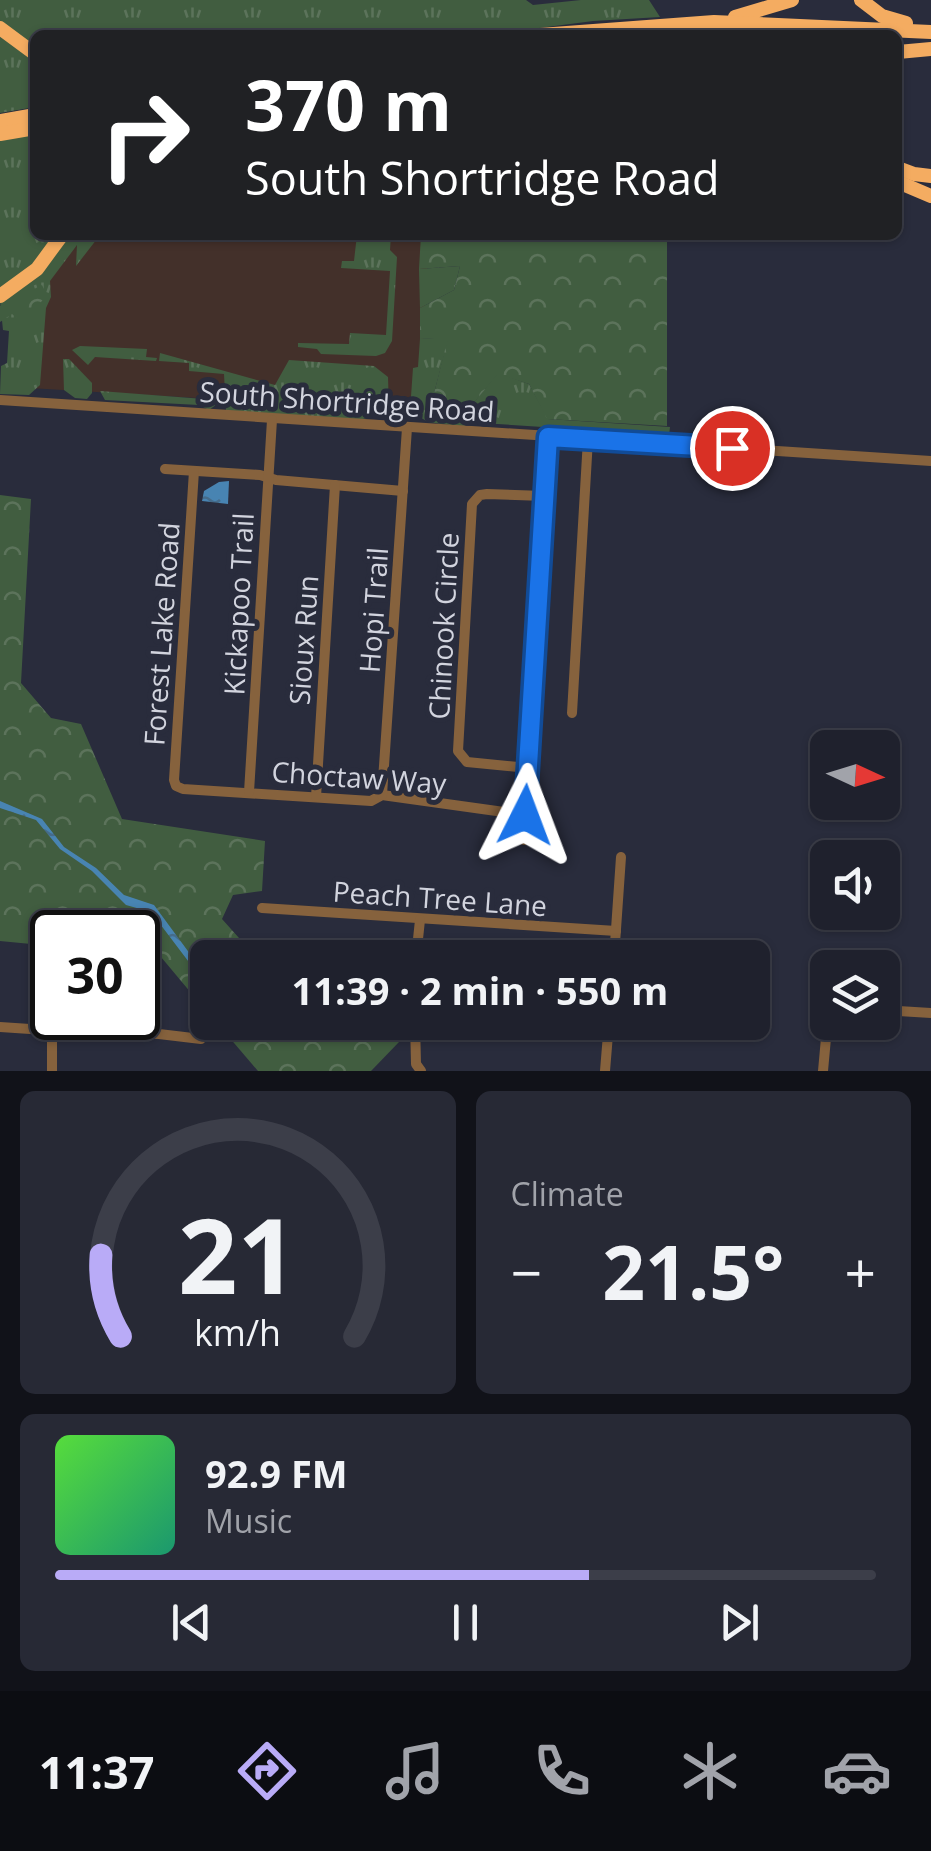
<!DOCTYPE html>
<html lang="en">
<head>
<meta charset="utf-8">
<style>
	body { margin:0; font-family:"Open Sans",sans-serif; background:#272935; color:#f1f3f6; height:100vh; display:flex; flex-direction:column; font-size:38px; white-space:nowrap }
	* { box-sizing:border-box; margin:0 }
	p { font-size:32px; color:#a1a3aa }
	.icon { flex:none; width:55px; height:55px; fill:none; stroke:currentColor; stroke-width:2; stroke-linecap:round; stroke-linejoin:round }
	.map { position:relative; height:1071px; overflow:hidden }
	.side { display:flex; flex-direction:column; gap:20px; padding:20px; background:#111219; flex:1 }
	.side>* { flex:none }
	.banner { position:absolute; left:30px; top:30px; width:872px; height:210px; border-radius:15px; box-shadow:0 2px 8px #0004,0 0 0 2px #3c3e49; background:#202124; color:#fff; overflow:hidden }
	.needle { width:65px; rotate:94deg }
	.controls { position:absolute; left:810px; top:730px; display:grid; gap:20px }
	.controls a { display:grid; place-items:center; width:90px; height:90px; border-radius:15px; background:#1f212d; box-shadow:0 2px 8px #0004,0 0 0 2px #3c3e49; font-size:50px }
	.speed { position:absolute; left:30px; top:910px; display:flex; gap:20px; font-size:50px; font-weight:700; text-align:center }
	.speed>* { display:grid; place-content:center; width:130px; height:130px; border-radius:50%; background:#1f212d; box-shadow:0 2px 8px #0004,0 0 0 2px #3c3e49; line-height:1 }
	.speed .limit { border:5px solid #111; border-radius:15px; background:#fff; color:#111 }
	.pin { position:absolute; display:grid; place-items:center; width:85px; height:85px; color:#fff; margin:-42px; border:5px solid #fff; border-radius:50%; box-shadow:0 2px 10px #0007 }
	.me { position:absolute; width:110px; margin:-55px; rotate:3deg; stroke-linejoin:round; filter:drop-shadow(0 0 8px #0008) }
	.turn { display:flex; align-items:center; gap:35px; height:210px; padding:0 50px; font-size:45px }
	.turn .icon { width:130px; height:130px; stroke-width:2.5 }
	.turn b { display:block; font-size:70px; line-height:85px }
	.big { font-size:75px; font-weight:700; line-height:1.1 }
	.side .widget { flex:1; display:flex; flex-direction:column; justify-content:center; gap:15px; min-width:0; padding:0 35px; border-radius:15px; background:#272935 }
	.side .dial { align-items:center; gap:0 }
	.dial svg { height:260px; overflow:visible; fill:none; stroke:#3c3e49; stroke-width:7; stroke-linecap:round; text-anchor:middle }
	.dial text { fill:#f1f3f6; stroke:none }
	.song { display:flex; align-items:center; gap:30px }
	.cover { width:120px; height:120px; border-radius:15px; background:linear-gradient(135deg,hsl(110 70% 55%),hsl(160 70% 35%)) }
	.played { height:10px; border-radius:5px; background:linear-gradient(90deg,#b9abf7 65%,#3c3e49 65%) }
	.keys { display:flex; justify-content:space-around; direction:ltr }
	.heat { display:flex; justify-content:space-between; align-items:center; font-size:55px; direction:ltr }
	.side .tiles { flex:1; display:grid; gap:20px; grid-template-columns:1fr 1fr }
	.widget:last-child { grid-column:span 2 }
	.trip { position:absolute; left:190px; top:940px; width:580px; height:100px; border-radius:15px; background:#1f212d; box-shadow:0 2px 8px #0004,0 0 0 2px #3c3e49; font-weight:700; line-height:100px; text-align:center }
	.dock { display:flex; height:160px; justify-content:space-around; align-items:center; background:#0c0d12; color:#a1a3aa }
	.dock .icon { width:70px; height:70px }
	.dock .active { color:#b9abf7 }
	.dock b { font-size:45px; color:#f1f3f6 }
	.map>svg:first-child { display:block }
	.industrial { fill:#43302a }
	.grass { fill:url(#grass-tufts) }
	.forest { fill:url(#forest-crowns) }
	.water { fill:url(#water-ripples) }
	.lines { fill:none; stroke-linecap:round; stroke-linejoin:round }
	.minor { stroke:#86623d; stroke-width:10 }
	.highway { stroke:#f4ac61; stroke-width:14 }
	.route-casing { stroke:#114b97; stroke-width:25 }
	.route { stroke:#1a73e8; stroke-width:18 }
	.labels { text-anchor:middle; dominant-baseline:central; stroke-width:10; stroke-linejoin:round; paint-order:stroke }
	.street-label { font-size:28px; fill:#d2d4de; stroke:#292c3c }
</style>
</head>
<body>
<div class="map">
<svg width="931" height="1071" viewBox="0 0 931 1071">
	<defs>
		<pattern id="grass-tufts" width="24" height="20" patternUnits="userSpaceOnUse" patternTransform="scale(2.5)"><rect width="24" height="20" fill="#415d40"/><path d="M3 7l-1-3M5 7V3M7 7l1-3M15 17l-1-3M17 17v-4M19 17l1-3" fill="none" stroke="#5c735b"/></pattern>
		<pattern id="forest-crowns" width="20" height="18" patternUnits="userSpaceOnUse" patternTransform="scale(2.5)"><rect width="20" height="18" fill="#415d40"/><path d="M2 6a3 3 0 1 1 6 0M12 15a3 3 0 1 1 6 0" fill="none" stroke="#5c735b"/></pattern>
		<pattern id="water-ripples" width="26" height="14" patternUnits="userSpaceOnUse" patternTransform="scale(2.5)"><rect width="26" height="14" fill="#4884b2"/><path d="M2 4q2-2 4 0t4 0M15 11q2-2 4 0t4 0" fill="none" stroke="#456c8b"/></pattern>
	</defs>
	<rect width="100%" height="100%" fill="#292c3c"/>
	<!-- industrial -->
	<polygon class="industrial" points="87,235 429,235 419,411 29,388 35,286"/>
	<!-- grass -->
	<g class="grass">
		<polygon points="0,0 526,0 533,5 581,0 649,0 660,17 593,21 486,35 35,35 35,47 0,22"/>
		<polygon points="0,32 35,57 35,107 0,113"/>
		<polygon points="35,134 35,235 58,235 45,256 0,293 0,140"/>
		<polygon points="67,235 100,235 76,266 77,245 50,281 51,297 46,308 40,385 29,395 0,394 1,366 7,363 9,331 3,330 0,301"/>
		<polygon points="357,235 391,235 390,250 397,257 392,341 385,353 376,356 321,354 317,349 298,347 298,343 349,344 350,333 386,335 390,271 341,268 342,261 354,261"/>
		<polygon points="460,266 454,290 420,308 419,269"/>
		<polygon points="449,337 430,408 465,413 498,373 529,384 548,419 670,427 669,435 655,437 652,434 466,422 465,427 428,422 410,411 413,368 418,367 420,339"/>
		<polygon points="80,346 147,349 146,357 157,358 156,361 95,357 88,365 72,350"/>
		<polygon points="160,353 275,385 289,360 374,366 388,377 389,412 359,420 226,411 224,374 189,371 189,363 159,361"/>
		<polygon points="63,359 69,359 92,383 92,393 87,399 75,398 64,390"/>
		<polygon points="100,391 217,400 217,404 209,410 199,405 105,400"/>
	</g>
	<!-- forest -->
	<g class="forest">
		<polygon points="421,235 667,235 667,426 547,419 529,384 498,374 465,413 430,409 448,338 420,339 420,308 454,290 460,266 419,269"/>
		<polygon points="42,285 47,295 23,323 12,314 0,322 0,306"/>
		<polygon points="0,495 31,499 21,683 51,718 81,724 122,819 265,841 262,891 233,895 222,919 256,957 208,958 207,1012 161,957 138,954 138,932 52,932 52,946 0,941"/>
		<polygon points="217,1023 361,1023 399,1042 371,1071 258,1071"/>
	</g>
	<!-- water -->
	<g class="water">
		<polygon points="229,481 228,504 202,501 204,491 219,482"/>
		<polygon points="0,801 42,819 64,847 96,868 124,895 154,905 207,977 207,986 151,912 126,905 92,871 60,849 36,820 0,808"/>
	</g>
	<g class="lines">
		<!-- minor -->
		<g class="minor">
			<polyline points="0,400 931,461"/>
			<polyline points="165,469 260,475 276,480 403,491"/>
			<polyline points="194,471 174,780 176,786 183,789 371,801 382,795 525,815"/>
			<polyline points="572,713 588,439"/>
			<polyline points="528,768 467,762 458,751 472,504 480,495 487,494 544,496"/>
			<polyline points="249,792 272,420"/>
			<polyline points="382,795 407,428"/>
			<polyline points="316,797 335,485"/>
			<polyline points="524,840 548,437"/>
			<polyline points="262,908 616,931"/>
			<polyline points="416,958 420,920"/>
			<polyline points="614,958 621,857"/>
			<polyline points="882,1010 931,1013"/>
			<polyline points="415,1022 416,1064 421,1071"/>
			<polyline points="0,1027 45,1030 52,1035 52,1071"/>
			<polyline points="45,1030 159,1034 201,1039"/>
			<polyline points="605,1071 609,1022"/>
			<polyline points="823,1071 826,1038 833,1022"/>
		</g>
		<!-- highway -->
		<g class="highway">
			<polyline points="861,0 882,16 906,23"/>
			<polyline points="735,17 792,0"/>
			<polyline points="0,28 35,54"/>
			<polyline points="540,35 714,22 931,32"/>
			<polyline points="693,35 759,35"/>
			<polyline points="898,52 931,49"/>
			<polyline points="0,121 35,115"/>
			<polyline points="0,134 35,128"/>
			<polyline points="898,168 914,174 931,176"/>
			<polyline points="898,182 931,196"/>
			<polyline points="0,296 37,269 62,235"/>
		</g>
	</g>
	<g class="lines">
		<defs>
			<polyline id="route" points="525,815 548,437 732,448"/>
		</defs>
		<!-- route casing -->
		<use href="#route" class="route-casing"/>
		<!-- route -->
		<use href="#route" class="route"/>
	</g>
	<g class="labels">
		<!-- street labels -->
		<g class="street-label">
			<text transform="translate(347 401) rotate(4)">South Shortridge Road</text>
			<text transform="translate(238 604) rotate(-87)">Kickapoo Trail</text>
			<text transform="translate(373 610) rotate(-86)">Hopi Trail</text>
			<text transform="translate(443 626) rotate(-87)">Chinook Circle</text>
			<text transform="translate(161 634) rotate(-86)">Forest Lake Road</text>
			<text transform="translate(303 640) rotate(-86)">Sioux Run</text>
			<text transform="translate(359 777) rotate(4)">Choctaw Way</text>
			<text transform="translate(440 898) rotate(4)">Peach Tree Lane</text>
		</g>
	</g>
</svg>
<div class="controls">
<a><svg class="needle" viewBox="-14 -14 28 28"><path d="M0-13l5 13h-10z" fill="#e53935"/><path d="M0 13l5-13h-10z" fill="#a1a3aa"/></svg></a>
<a><svg class="icon" aria-label="sound" viewBox="0 0 24 24"><path d="M4 9h4l5-4v14l-5-4H4zM17 9q2 3 0 6"/></svg></a>
<a><svg class="icon" aria-label="layers" viewBox="0 0 24 24"><path d="M12 4l9 5-9 5-9-5zM3 14l9 5 9-5"/></svg></a>
</div>
<div class="speed"><div class="limit">30</div></div>
<div class="pin" style="left:732px;top:448px;background:#d93025"><svg class="icon" aria-label="arrive" viewBox="0 0 24 24"><path d="M6 21V4h12l-3 4 3 4H6"/></svg></div>
<svg class="me" style="left:525px;top:815px" viewBox="-20 -20 40 40"><path d="M0-17L14 15 0 8-14 15z" fill="#1a73e8" stroke="#fff" stroke-width="4"/></svg>
<div class="trip">11:39 · 2 min · 550 m</div>
<div class="banner">
<div class="turn"><svg class="icon" aria-label="right" viewBox="0 0 24 24"><path d="M7 20v-9h11M14 6l5 5-5 5"/></svg><div><b>370 m</b>South Shortridge Road</div></div>
</div>
</div>
<section class="side">
<div class="tiles">
<div class="widget dial"><svg viewBox="0 0 100 80">
<path d="M14 69A42 42 0 1 1 86 69"/>
<path d="M14 69A42 42 0 0 1 8 44" stroke="#b9abf7"/>
<text x="50" y="56" font-size="32" font-weight="700">21</text>
<text x="50" y="72" font-size="11">km/h</text>
</svg></div>
<div class="widget"><p>Climate</p>
<div class="heat"><a>−</a><b class="big">21.5°</b><a>+</a></div>
</div>
<div class="widget">
<div class="song"><i class="cover"></i><div><b>92.9 FM</b><p>Music</p></div></div>
<div class="played"></div>
<div class="keys"><svg class="icon" aria-label="previous" viewBox="0 0 24 24"><path d="M18 5L8 12l10 7zM5 5v14"/></svg><svg class="icon" aria-label="pause" viewBox="0 0 24 24"><path d="M8 5v14M16 5v14"/></svg><svg class="icon" aria-label="next" viewBox="0 0 24 24"><path d="M6 5l10 7-10 7zM19 5v14"/></svg></div>
</div>
</div>
</section>
<nav class="dock">
<b>11:37</b>
<svg class="icon active" aria-label="directions" viewBox="0 0 24 24"><path d="M12 3l9 9-9 9-9-9zM9 14v-3h6M13 9l2 2-2 2"/></svg>
<svg class="icon" aria-label="music" viewBox="0 0 24 24"><path d="M9 18V5l10-2v13"/><circle cx="6" cy="18" r="3"/><circle cx="16" cy="16" r="3"/></svg>
<svg class="icon" aria-label="phone" viewBox="0 0 24 24"><path d="M5 4h4l2 5-3 2q2 4 5 5l2-3 5 2v4C11 20 4 13 5 4z"/></svg>
<svg class="icon" aria-label="climate" viewBox="0 0 24 24"><path d="M12 3v18M4 7l16 10M4 17L20 7"/></svg>
<svg class="icon" aria-label="car" viewBox="0 0 24 24"><path d="M5 17H2v-5l4-1 3-4h7l3 4 3 1v5h-3M9 17h6M6 11h13"/><circle cx="7" cy="17" r="2"/><circle cx="17" cy="17" r="2"/></svg>
</nav>
</body>
</html>
